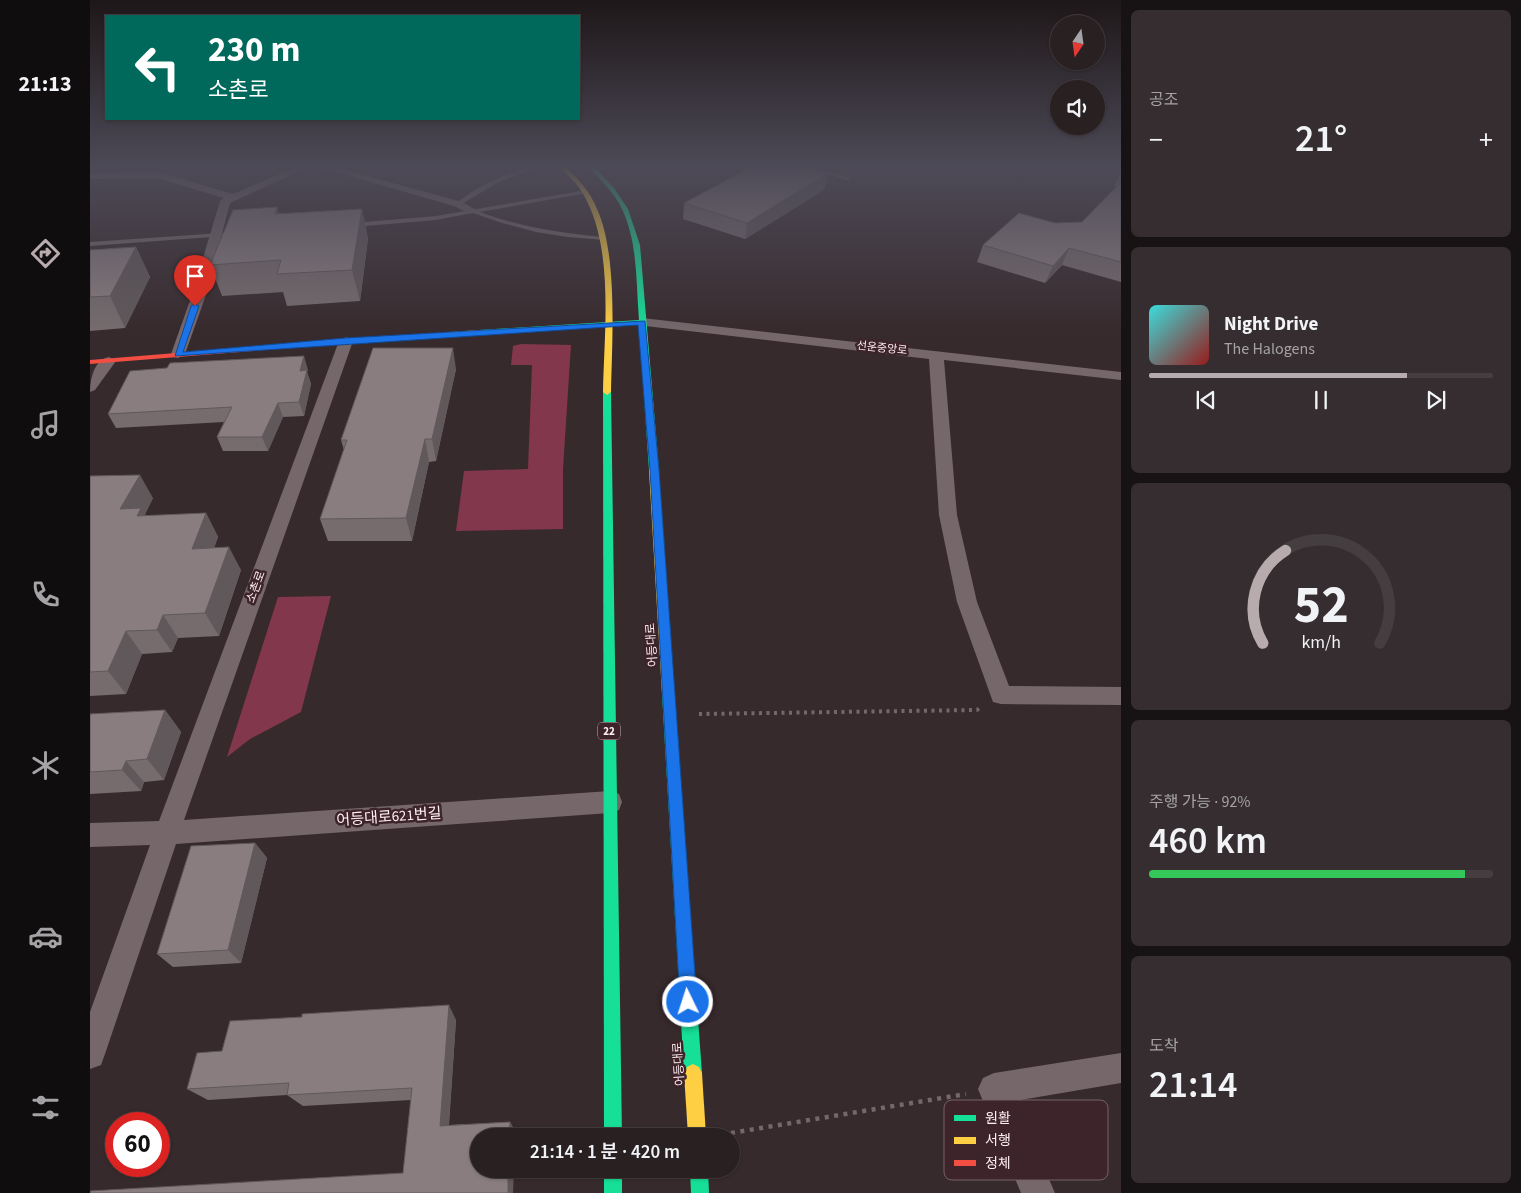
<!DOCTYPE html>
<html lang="ko">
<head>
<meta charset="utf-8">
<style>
	body { margin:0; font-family:"Source Sans 3","Noto Sans KR",sans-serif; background:#352d2f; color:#f1f3f6; height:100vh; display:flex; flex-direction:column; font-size:19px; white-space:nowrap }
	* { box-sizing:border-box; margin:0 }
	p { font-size:16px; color:#a5a3a5 }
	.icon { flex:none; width:28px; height:28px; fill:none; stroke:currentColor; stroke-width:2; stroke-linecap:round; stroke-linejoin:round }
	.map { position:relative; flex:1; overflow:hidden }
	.details { display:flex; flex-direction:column; gap:10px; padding:10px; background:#171213; width:400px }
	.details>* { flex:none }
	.hud { position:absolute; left:15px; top:15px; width:475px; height:105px; border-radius:0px; box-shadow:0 1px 4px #0004,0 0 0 1px #453e40; background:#00695c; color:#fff; overflow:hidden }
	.needle { width:32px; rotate:193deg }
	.tools { position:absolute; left:960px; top:15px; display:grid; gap:10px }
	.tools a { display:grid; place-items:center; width:55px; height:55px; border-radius:50%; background:#292022; box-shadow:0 1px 4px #0004,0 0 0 1px #453e40; font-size:25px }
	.speed { position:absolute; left:15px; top:1112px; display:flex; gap:10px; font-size:25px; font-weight:700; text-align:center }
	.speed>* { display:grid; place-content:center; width:65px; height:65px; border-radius:50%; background:#292022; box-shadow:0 1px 4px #0004,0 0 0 1px #453e40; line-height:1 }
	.speed .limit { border:8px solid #d22; background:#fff; color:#111 }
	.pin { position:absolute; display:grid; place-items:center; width:42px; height:42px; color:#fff; margin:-51px -21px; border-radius:50% 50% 50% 0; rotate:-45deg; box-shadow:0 0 5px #0007 }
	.pin .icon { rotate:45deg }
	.me { position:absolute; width:55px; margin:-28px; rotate:356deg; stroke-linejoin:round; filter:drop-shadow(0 0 4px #0008) }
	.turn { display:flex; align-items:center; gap:18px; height:105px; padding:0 20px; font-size:22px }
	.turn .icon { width:65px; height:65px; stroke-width:2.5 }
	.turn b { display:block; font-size:35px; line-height:42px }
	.big { font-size:38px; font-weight:600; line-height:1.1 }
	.details .tile { flex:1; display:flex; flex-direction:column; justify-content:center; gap:8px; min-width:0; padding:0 18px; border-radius:8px; background:#352d2f }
	.details .dial { align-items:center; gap:0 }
	.dial svg { height:130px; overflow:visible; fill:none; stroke:#453e40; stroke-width:7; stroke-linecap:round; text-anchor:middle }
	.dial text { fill:#f1f3f6; stroke:none }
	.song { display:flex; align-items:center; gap:15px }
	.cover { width:60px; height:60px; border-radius:8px; background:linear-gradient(135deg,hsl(180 70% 55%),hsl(0 70% 35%)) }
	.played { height:5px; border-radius:2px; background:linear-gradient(90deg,#b8abad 75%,#453e40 75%) }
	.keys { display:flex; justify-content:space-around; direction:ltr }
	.heat { display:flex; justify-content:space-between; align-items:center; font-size:28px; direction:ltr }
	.charge { height:8px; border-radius:4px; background:linear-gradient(90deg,#34c759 92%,#453e40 0) }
	.trip { position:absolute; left:380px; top:1128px; width:270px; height:50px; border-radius:25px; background:#292022; box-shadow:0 1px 4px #0004,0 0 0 1px #453e40; font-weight:600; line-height:50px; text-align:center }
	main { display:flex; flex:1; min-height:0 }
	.tab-bar { display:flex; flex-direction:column; width:90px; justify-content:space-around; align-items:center; background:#100d0e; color:#a5a3a5 }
	.tab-bar .icon { width:35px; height:35px }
	.tab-bar .current { color:#b8abad }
	.tab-bar b { font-size:22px; color:#f1f3f6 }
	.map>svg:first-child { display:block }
	.forest { fill:#82374d }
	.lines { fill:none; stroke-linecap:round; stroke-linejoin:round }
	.path-far1 { stroke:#74686b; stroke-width:4; stroke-dasharray:3 4.5; stroke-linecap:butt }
	.path { stroke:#74686b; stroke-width:4.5; stroke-dasharray:4 5.5; stroke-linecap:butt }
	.lane { fill:#75676a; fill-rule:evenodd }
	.street { fill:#75676a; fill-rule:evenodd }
	.fast { fill:#16e098; fill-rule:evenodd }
	.slow { fill:#ffcf43; fill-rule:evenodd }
	.jam { fill:#f24e42; fill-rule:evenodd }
	.wall { fill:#766c6e }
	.shaded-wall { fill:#60585a }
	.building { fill:#897d80; stroke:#60585a }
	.route { fill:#1a73e8; stroke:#114b97 }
	.labels { text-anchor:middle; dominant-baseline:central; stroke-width:5; stroke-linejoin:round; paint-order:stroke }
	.far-street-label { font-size:11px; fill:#fef0f2; stroke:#3d242a }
	.shield { fill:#3d242a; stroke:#c4b3b6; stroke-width:1 }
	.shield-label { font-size:11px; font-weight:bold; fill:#fef0f2 }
	.street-label { font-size:12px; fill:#fef0f2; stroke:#3d242a }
	.near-street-label { font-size:15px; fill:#fef0f2; stroke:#3d242a }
	.key { fill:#3d242a; stroke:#776166; stroke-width:1 }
	.key-label { font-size:14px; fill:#fef0f2 }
</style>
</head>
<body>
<main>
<nav class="tab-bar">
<b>21:13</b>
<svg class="icon current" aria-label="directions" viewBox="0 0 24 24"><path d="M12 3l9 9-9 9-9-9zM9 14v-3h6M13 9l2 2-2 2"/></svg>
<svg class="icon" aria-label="music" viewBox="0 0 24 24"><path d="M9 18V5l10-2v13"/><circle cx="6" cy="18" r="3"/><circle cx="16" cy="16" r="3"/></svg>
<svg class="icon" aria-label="phone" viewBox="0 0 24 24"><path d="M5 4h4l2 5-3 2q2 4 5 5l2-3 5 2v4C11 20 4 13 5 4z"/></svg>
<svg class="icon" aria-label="climate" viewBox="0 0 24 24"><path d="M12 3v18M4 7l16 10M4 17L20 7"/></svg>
<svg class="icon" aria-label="car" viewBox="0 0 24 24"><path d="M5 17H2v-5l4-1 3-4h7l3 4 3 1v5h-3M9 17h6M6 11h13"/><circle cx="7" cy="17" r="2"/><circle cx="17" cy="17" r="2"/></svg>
<svg class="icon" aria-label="filters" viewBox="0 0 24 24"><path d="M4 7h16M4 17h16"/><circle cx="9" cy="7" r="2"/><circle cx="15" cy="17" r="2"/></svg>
</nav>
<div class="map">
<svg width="1031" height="1193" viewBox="0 0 1031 1193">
	<rect width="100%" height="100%" fill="#372a2d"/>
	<!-- forest -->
	<g class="forest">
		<polygon points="431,344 481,345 473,469 473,529 366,531 374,471 438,469 442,365 421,365 423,346"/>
		<polygon points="241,596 211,712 160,739 137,757 188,597"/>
	</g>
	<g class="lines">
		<!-- path-far1 -->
		<polyline class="path-far1" points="609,714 887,710 891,707"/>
		<!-- path -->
		<polyline class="path" points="641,1133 876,1094"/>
		<!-- lane -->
		<g class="lane">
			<path d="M444 166H453L409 182 370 205 365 204C387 186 417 172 444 166Z"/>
			<polygon points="707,166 715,166 761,178 758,180"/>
			<path d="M496 190 498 191V193L390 212C430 227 470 233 512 237L514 238V240L478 237 446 232 412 223 383 213 346 220 263 227 260 225 263 223 346 216Z"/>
			<polygon points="146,232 148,233 148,235 0,246 0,242"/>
		</g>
		<!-- street -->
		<g class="street">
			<polygon points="208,166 221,166 140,203 116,295 95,354 88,358 83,357 81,354 102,295 130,201 134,198 67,178 0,179 0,173 68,172 143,194"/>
			<polygon points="225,166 241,166 372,202 388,211 386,213 378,213 364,206"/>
			<polygon points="552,318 1031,372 1031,380 854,360 867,515 887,602 919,686 1031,687 1031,705 911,704 903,702 867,602 849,515 839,359 547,325 545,322"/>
			<polygon points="256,337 263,341 94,820 520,791 529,794 532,802 529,810 520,813 86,844 15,1054 11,1065 0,1069 0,1012 60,845 0,847 0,823 69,821 249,341"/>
			<path d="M19 357 26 361 5 390 0 392C0 379 4 360 19 357Z"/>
			<polygon points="1031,1053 1031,1083 925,1101 965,1193 931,1193 888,1089 893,1078 904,1073"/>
		</g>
		<!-- fast -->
		<g class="fast">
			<path d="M498 166H504L524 188 538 209 550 245 569 470 564 473 559 470 549 324 389 334 385 332 389 330 549 320C546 283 548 243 532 209 524 192 510 180 498 166Z"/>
			<polygon points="517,389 521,392 532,1136 514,1136 513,392"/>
			<polygon points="578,689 582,690 584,694 612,1073 609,1079 603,1082 597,1079 594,1073 572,694 574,690"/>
			<rect x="514" y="1169" width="18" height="24"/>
			<polygon points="600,1169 618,1169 619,1193 601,1193"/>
		</g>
		<!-- slow -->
		<g class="slow">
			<path d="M469 166H475C488 179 500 191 507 209 528 255 522 340 521 392L517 395 513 392C514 331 525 246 492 192 486 182 477 175 469 166Z"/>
			<polygon points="389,330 392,330 392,334 209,347 205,345 209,343"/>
			<polygon points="564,467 569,470 584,694 582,698 578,699 574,698 572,694 559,470"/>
			<polygon points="603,1064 609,1067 612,1073 616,1136 598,1136 594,1073 597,1067"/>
		</g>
		<!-- jam -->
		<polygon class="jam" points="209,343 212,343 212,347 0,364 0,360"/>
	</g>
	<!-- wall -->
	<g class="wall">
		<polygon points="1031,172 1031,282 972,265 955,283 887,262 893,245 965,223 992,222 1026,187 1024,186"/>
		<polygon points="735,189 655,239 593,219 594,203"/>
		<polygon points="272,209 278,239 270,301 197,306 193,292 132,296 120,265 189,214"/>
		<polygon points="46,247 60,277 35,328 0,331 0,250"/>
		<polygon points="366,369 346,461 339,462 322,541 238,541 230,519 254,450 251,440"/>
		<polygon points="218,370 217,372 221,384 214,416 193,417 178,451 133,451 127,437 134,422 26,428 18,414"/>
		<polygon points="0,476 63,498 55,514 56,516 116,513 128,537 124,548 151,570 129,636 88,638 82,652 52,654 36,694 0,696"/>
		<polygon points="75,710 91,732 74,780 54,782 51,791 0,794 0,714"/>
		<polygon points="165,843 177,858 151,963 83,967 67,954"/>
		<polygon points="366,1020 359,1125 420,1122 425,1131 425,1136 389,1136 313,1173 321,1100 213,1106 197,1095 118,1100 97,1089 132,1051"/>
	</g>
	<!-- shaded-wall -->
	<g class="shaded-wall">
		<polygon points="738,173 735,189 655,239 657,223"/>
		<polygon points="187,207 195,237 185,214"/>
		<polygon points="272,209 278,239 270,301 262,270"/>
		<polygon points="46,247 60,277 35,328 20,296"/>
		<polygon points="979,248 972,265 955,283 963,266"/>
		<polygon points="363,348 366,369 346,461 342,439"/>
		<polygon points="214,356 218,370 217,372 221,384 214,416 209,402 210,371"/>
		<polygon points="188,403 193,417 178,451 172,437"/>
		<polygon points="335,439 339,462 322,541 316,518"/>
		<polygon points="50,475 63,498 55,514 65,531 30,509"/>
		<polygon points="116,513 128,537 115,572 102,549"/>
		<polygon points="139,547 151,570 129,636 115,613"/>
		<polygon points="73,615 88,638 82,652 67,630"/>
		<polygon points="36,631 52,654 36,694 18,671"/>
		<polygon points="75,710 91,732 74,780 57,759"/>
		<polygon points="36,761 54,782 51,791 32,770"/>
		<polygon points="165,843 177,858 151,963 138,950"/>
		<polygon points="359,1005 366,1020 358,1135 350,1126"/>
		<polygon points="420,1122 425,1131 425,1136 419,1136"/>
		<polygon points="418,1169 424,1169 423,1193 418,1193"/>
	</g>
	<!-- building -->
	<g class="building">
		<polygon points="663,166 711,166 738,173 657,223 594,203"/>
		<polygon points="1031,182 1031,262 979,248 963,266 893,245 929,213 965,223 992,222"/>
		<polygon points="187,207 185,214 272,209 262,270 187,274 191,260 120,265 143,210"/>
		<polygon points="46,247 20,296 0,297 0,250"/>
		<polygon points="283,348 363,348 342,439 335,439 316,518 230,519 257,440 251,440"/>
		<polygon points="214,356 210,371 217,370 209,402 188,403 172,437 127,437 142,407 18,414 40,371 77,368 80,363"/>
		<polygon points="50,475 30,509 51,508 47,516 116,513 102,549 139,547 115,613 73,615 67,630 36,631 18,671 0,672 0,476"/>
		<polygon points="75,710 57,759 36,761 32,770 0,772 0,714"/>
		<polygon points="165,843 138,950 67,954 101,846"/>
		<polygon points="359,1005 350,1126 420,1122 419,1136 389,1136 389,1169 418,1169 418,1193 0,1193 0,1191 313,1173 322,1088 197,1095 199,1083 97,1089 107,1053 132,1051 140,1021 212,1017 212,1014"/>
	</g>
	<!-- sky -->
	<linearGradient id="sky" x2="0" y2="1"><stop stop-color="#1e1719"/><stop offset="0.5" stop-color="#4d4a57"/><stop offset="1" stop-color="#4d4a57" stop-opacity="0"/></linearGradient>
	<rect width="1031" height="333" fill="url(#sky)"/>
	<!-- route -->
	<polygon class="route" points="105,304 109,306 93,352 256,338 555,321 569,470 607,1002 604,1008 598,1010 593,1008 590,1002 560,470 548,325 85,356 101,306"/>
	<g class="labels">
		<!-- far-street labels -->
		<g class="far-street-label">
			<text transform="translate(792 348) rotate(6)">선운중앙로</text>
		</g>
		<!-- shield labels -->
		<rect class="shield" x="508" y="722.5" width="22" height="17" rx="4"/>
		<g class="shield-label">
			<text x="519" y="731">22</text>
		</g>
		<!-- street labels -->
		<g class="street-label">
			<text transform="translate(166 587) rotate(-70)">소촌로</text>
			<text transform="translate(562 645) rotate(-94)">어등대로</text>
			<text transform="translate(589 1064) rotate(-94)">어등대로</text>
		</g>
		<!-- near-street labels -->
		<g class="near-street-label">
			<text transform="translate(299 817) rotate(-4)">어등대로621번길</text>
		</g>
	</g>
	<!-- legend -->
	<rect x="854" y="1100" width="164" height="80" rx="8" class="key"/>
	<rect x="864" y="1115" width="22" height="6" fill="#16e098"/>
	<rect x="864" y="1137" width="22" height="7" fill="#ffcf43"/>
	<rect x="864" y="1160" width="22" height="6" fill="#f24e42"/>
	<g class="key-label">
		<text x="895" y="1123">원활</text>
		<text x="895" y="1145">서행</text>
		<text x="895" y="1168">정체</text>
	</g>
</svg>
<div class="tools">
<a><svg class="needle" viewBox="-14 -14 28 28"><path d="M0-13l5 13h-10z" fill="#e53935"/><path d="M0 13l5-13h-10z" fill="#a5a3a5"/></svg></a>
<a><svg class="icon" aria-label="sound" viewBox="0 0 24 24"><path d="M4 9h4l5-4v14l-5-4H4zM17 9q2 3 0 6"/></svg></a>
</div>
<div class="speed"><div class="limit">60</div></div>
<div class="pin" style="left:105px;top:306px;background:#d93025"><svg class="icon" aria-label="arrive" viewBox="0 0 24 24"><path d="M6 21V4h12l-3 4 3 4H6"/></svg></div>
<svg class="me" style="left:598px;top:1002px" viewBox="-20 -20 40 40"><circle r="17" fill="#1a73e8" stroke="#fff" stroke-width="3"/><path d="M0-11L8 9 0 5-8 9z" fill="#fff"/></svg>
<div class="trip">21:14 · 1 분 · 420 m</div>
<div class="hud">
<div class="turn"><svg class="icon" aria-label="left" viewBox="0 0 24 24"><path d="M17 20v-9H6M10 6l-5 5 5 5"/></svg><div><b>230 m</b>소촌로</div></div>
</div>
</div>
<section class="details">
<div class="tile"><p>공조</p>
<div class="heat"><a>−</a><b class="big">21°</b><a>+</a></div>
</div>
<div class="tile">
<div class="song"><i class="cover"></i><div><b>Night Drive</b><p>The Halogens</p></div></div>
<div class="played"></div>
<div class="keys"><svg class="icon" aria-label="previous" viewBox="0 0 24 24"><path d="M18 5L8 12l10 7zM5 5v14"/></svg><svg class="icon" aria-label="pause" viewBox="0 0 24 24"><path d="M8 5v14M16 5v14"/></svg><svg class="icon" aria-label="next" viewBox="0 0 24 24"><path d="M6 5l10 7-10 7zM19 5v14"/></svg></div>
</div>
<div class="tile dial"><svg viewBox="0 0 100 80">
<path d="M14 69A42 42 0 1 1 86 69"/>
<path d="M14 69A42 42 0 0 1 28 12" stroke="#b8abad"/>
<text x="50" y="56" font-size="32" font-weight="700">52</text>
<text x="50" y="72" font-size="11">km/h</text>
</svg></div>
<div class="tile"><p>주행 가능 · 92%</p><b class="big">460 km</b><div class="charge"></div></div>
<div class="tile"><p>도착</p><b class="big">21:14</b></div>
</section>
</main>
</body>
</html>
